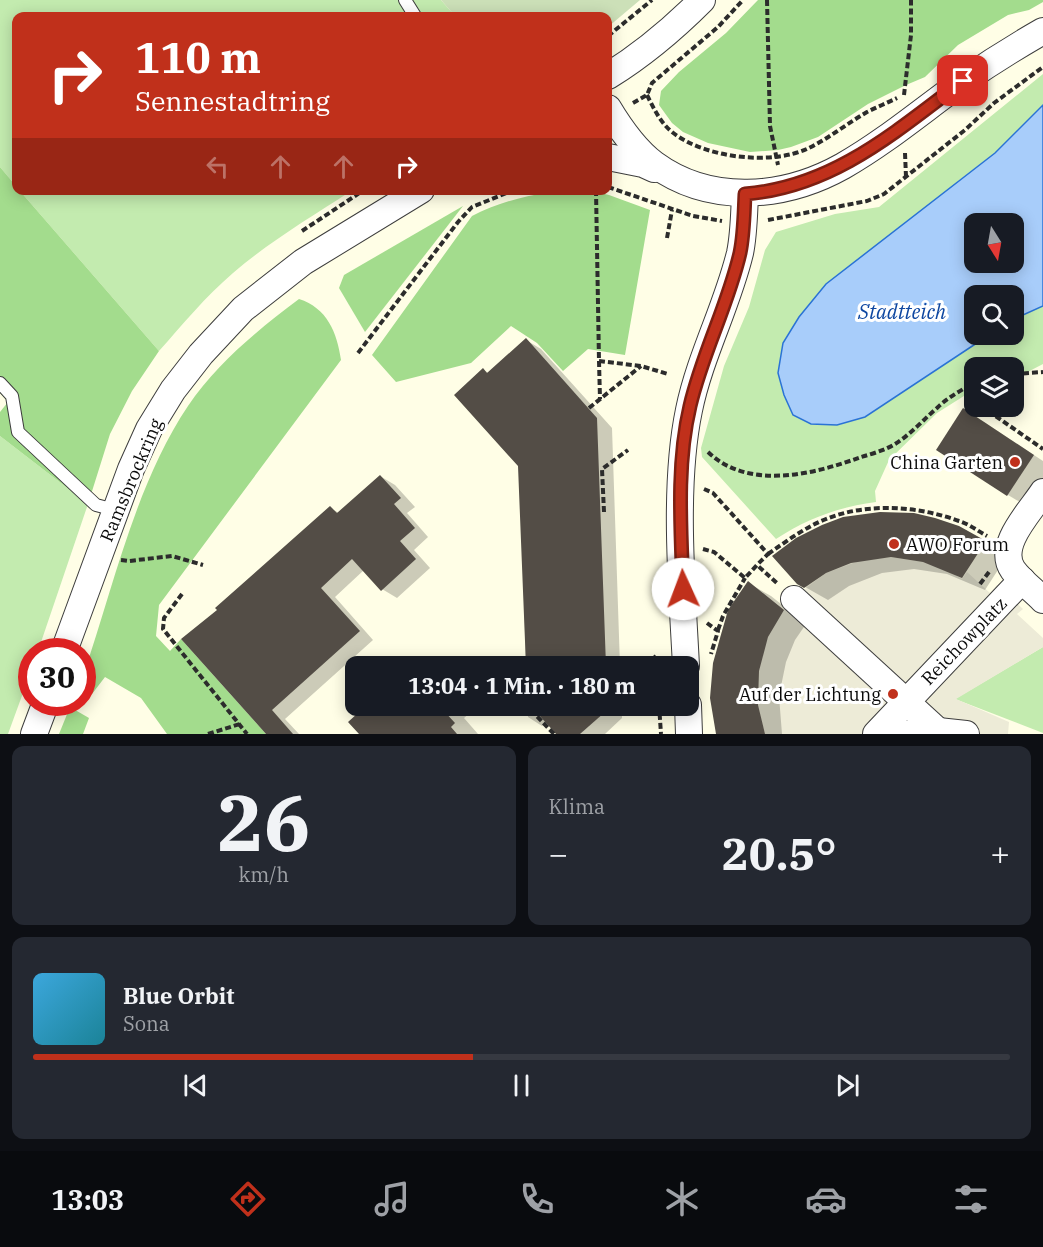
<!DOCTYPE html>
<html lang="de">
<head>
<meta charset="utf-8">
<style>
	body { margin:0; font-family:"IBM Plex Serif",serif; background:#242831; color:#f1f3f6; height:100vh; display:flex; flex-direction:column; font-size:22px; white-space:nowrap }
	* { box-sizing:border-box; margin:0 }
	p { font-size:20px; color:#9ea1a6 }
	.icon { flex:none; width:33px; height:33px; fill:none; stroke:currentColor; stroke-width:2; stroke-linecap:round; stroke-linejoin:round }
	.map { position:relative; height:734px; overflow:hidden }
	.details { display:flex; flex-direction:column; gap:12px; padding:12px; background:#0d0f14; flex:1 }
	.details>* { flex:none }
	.banner { position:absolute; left:12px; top:12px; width:600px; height:183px; border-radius:12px; box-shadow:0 3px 15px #0003; background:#c0301b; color:#fff; overflow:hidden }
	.needle { width:39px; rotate:169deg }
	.fabs { position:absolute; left:964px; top:213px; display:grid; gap:12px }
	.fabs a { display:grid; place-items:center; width:60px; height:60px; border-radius:12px; background:#171b24; box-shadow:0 3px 15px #0003; font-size:30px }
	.speed { position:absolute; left:18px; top:638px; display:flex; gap:12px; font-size:30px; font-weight:700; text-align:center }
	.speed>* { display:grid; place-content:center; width:78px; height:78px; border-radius:50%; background:#171b24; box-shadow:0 3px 15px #0003; line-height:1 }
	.speed .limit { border:9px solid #d22; background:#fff; color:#111 }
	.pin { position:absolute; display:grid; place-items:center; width:51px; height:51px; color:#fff; margin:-26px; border-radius:12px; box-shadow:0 3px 9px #0006 }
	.me { position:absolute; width:66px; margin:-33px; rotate:358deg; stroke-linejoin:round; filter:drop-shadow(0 0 4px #0008) }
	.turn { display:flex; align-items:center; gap:21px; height:126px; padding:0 24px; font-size:27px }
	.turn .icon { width:78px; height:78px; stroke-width:2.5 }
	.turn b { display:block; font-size:42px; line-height:51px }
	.lanes { display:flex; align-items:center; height:57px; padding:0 24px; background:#0003; justify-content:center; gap:30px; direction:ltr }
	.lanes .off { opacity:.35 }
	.big { font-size:45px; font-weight:700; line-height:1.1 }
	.details .card { flex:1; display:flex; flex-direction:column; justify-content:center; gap:9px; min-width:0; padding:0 21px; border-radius:12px; background:#242831 }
	.details .dial { align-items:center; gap:0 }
	.dial b { font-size:78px; line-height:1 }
	.song { display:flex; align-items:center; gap:18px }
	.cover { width:72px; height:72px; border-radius:9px; background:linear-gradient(135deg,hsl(200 70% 55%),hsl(190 70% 35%)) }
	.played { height:6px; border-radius:3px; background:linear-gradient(90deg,#c0301b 45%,#363941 45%) }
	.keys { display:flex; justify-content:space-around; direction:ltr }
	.heat { display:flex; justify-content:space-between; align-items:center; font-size:33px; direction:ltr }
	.details .tiles { flex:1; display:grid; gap:12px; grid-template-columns:1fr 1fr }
	.card:last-child { grid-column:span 2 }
	.trip { position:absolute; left:345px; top:656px; width:354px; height:60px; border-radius:12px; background:#171b24; box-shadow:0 3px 15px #0003; font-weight:700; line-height:60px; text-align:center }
	.tab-bar { display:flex; height:96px; justify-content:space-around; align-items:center; background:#090b0e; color:#9ea1a6 }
	.tab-bar .icon { width:42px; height:42px }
	.tab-bar .on { color:#c0301b }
	.tab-bar b { font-size:27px; color:#f1f3f6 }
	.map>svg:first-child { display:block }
	.green { fill:#c3ebaf }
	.forest { fill:#a3dc8d }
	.cemetery { fill:#cce0b8 }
	.plaza { fill:#edebd7 }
	.water { fill:#a8cdfa; stroke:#2a73d5; stroke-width:1.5; fill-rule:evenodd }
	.shadow { fill:#0003 }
	.building { fill:#534d46 }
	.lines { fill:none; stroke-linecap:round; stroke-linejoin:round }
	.lane-casing { stroke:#3d3d3d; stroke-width:14 }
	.street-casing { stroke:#3d3d3d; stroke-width:28 }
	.path { stroke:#2c2c2c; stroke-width:4; stroke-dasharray:6 3; stroke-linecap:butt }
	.lane { stroke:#fff; stroke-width:12 }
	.street { stroke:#fff; stroke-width:26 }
	.route-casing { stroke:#7d1f12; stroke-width:15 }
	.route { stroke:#c0301b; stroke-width:10 }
	.poi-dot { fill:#c0301b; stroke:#fff; stroke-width:2 }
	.labels { text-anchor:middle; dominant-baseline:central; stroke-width:6; stroke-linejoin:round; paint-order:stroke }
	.poi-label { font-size:18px; fill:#0a0a0a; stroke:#fff; text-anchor:end }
	.street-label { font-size:18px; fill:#0a0a0a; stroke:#fff }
	.water-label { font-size:20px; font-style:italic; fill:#0e47a1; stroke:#fff }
</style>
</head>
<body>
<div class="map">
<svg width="1043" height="734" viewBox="0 0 1043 734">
	<rect width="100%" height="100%" fill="#fffee6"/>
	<!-- green -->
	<g class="green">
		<polygon points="0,0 441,0 455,16 16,16 16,186 0,167"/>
		<path d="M1043 74V105L995 153 958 181 811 424 838 425 865 417 989 335 1014 334V319L1043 306V364L1014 379V368H975V389L937 413 889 460 875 491 876 502C839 507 808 518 776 539L702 457 701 448 724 366 749 307 765 250 776 232 835 214 879 207Z"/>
		<path d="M20 191H351C311 217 269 242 233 273 205 297 183 324 159 351Z"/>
		<polygon points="0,436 88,504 38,651 32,651 31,671 8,734 0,734"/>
		<polygon points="1043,647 1043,733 955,699"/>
	</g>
	<!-- forest -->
	<g class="forest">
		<polygon points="758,0 1043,0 1043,2 1029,10 1008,15 958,45 925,77 906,85 868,104 818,137 791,147 778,150 750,152 708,143 683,132 672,123 659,105 661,91 679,72 726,33"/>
		<polygon points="0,167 16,186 16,190 20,191 159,351 132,391 110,434 88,504 0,436 0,412 8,402 0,393"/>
		<path d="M588 190 609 195 650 210 625 355 588 349 563 371 537 343 511 326 471 363 396 382 372 355 472 216C506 198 549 190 588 190Z"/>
		<polygon points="463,206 365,332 339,288 344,275"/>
		<path d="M299 299C327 308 337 332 341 360L159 605 156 636 170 651 181 639 266 734H167L141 698 105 677 92 694 83 689V676C113 588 136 483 188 406 217 363 259 329 299 299Z"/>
		<polygon points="70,707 89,718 83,734 59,734"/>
	</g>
	<!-- cemetery -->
	<polygon class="cemetery" points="441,0 640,0 608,27 608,16 455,16"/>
	<!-- plaza -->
	<polygon class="plaza" points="891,557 923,562 943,568 962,579 967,572 990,593 997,585 1023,609 1017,614 1043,638 1043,647 956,699 1009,722 1008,734 765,734 758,706 759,671 764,648 772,627 784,609 802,591 826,573 859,561"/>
	<!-- water -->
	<path class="water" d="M1043 105V306L1014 319V296H975V334L989 335 865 417 837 425 811 424 793 415 784 395 778 373 783 343 799 317 826 284 995 153ZM975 224H1014V262H975Z"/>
	<!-- shadow -->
	<g class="shadow">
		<polygon points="526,340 541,349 612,428 620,666 526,666 520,466 483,370 489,373"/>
		<polygon points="981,420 1043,461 1043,478 1025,505 1008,495"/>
		<polygon points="380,476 395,485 415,507 407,513 428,537 414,550 430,568 397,598 382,589 364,570 335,597 373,640 285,719 299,734 268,734 183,639 219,610 330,508 339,513"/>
		<polygon points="959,528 1007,556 985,590 947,574 914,569 882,573 849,586 828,600 798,583 774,556"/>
		<polygon points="748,583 771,596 806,624 795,640 786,662 779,696 782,734 717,734 712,698 719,641 729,610"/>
		<polygon points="369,705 465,705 471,712 464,718 478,734 361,734 350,722"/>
		<polygon points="527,705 622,705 622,718 605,734 558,734 547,721 542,726 528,717"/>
	</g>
	<!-- building -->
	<g class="building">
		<polygon points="526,338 597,418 606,666 526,666 518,466 454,395 483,368 487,373"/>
		<polygon points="963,408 1034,455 1007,496 936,450"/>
		<polygon points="380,475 401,498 394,504 415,528 400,541 416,559 381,591 352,559 321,588 360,631 272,710 293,734 266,734 181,639 217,610 215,608 330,506 337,513"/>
		<polygon points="880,512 914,513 935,518 959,526 986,541 962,578 923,562 891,557 851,563 826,573 804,588 797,584 772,556 796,538 822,525 843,517"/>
		<polygon points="748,581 784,610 768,637 759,671 758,705 765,734 716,734 710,698 713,663 728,610"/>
		<polygon points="367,705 431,705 438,714 443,710 455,723 451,727 457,734 359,734 348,722"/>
		<polygon points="530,705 613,705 580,734 556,734"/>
	</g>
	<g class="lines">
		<defs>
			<g id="lane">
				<polyline points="405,0 415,16"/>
				<polyline points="0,383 12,396 18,432 96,505 115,510"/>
			</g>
			<g id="street">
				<path d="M608 76C642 55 673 29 702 0"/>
				<path d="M608 108C620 128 634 149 654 164 710 205 784 199 843 166 885 142 923 110 962 82 988 64 1015 47 1043 31"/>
				<polyline points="608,157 643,164 654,169"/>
				<path d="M1043 492C1030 512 996 546 1013 570 1021 581 1033 590 1043 600"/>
				<polyline points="794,599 938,731"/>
				<polyline points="64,651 131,469 149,429 173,390 201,354 243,309 303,262 421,190"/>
				<path d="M686 666C682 587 673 487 689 410 700 356 727 307 740 253 744 234 744 214 745 194"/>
				<polyline points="688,705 689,734"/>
				<polyline points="34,734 46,702"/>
				<polyline points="876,734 1022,580"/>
				<polyline points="904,734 938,731 966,734"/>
			</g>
		</defs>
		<!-- lane casing -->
		<use href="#lane" class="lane-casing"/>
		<!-- street casing -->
		<use href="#street" class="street-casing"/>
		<!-- path -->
		<g class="path">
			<polyline points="767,0 770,126 778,165"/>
			<polyline points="608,36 652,0"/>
			<path d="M647 95C654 109 660 122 672 132 704 158 772 166 809 148 829 138 848 123 867 112 877 107 887 103 897 98"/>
			<polyline points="904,95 911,35 911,0"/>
			<polyline points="633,103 647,95 652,83 718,27 743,0"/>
			<polyline points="905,153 906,177"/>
			<polyline points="608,187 693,216 722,221"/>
			<polyline points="596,190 599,361 641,366 668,374"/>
			<polyline points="768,220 867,201 884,194 965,130 994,103 1043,67"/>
			<polyline points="302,231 364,190"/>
			<polyline points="667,238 672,210"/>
			<polyline points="358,353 458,222 472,207 514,190"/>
			<polyline points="599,361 600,399"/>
			<polyline points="1014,374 1043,372"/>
			<polyline points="970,385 975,396"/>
			<polyline points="981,406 1043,449"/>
			<polyline points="589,408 641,366"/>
			<path d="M708 452C748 491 815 474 861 457 872 454 885 450 895 444 911 434 923 420 937 408 948 397 962 390 975 382"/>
			<polyline points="704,489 713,493 768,554 757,565"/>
			<polyline points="604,512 602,469 628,450"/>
			<polyline points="703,549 714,552 745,578 757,565 778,584"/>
			<path d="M768 554C784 543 800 531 819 522 862 502 915 505 959 521 969 524 978 531 987 536"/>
			<polyline points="121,560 129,561 172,556 203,565"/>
			<polyline points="980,584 989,572"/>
			<polyline points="182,594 164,618 163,629 247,734"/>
			<polyline points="707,623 718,631 711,654"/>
			<polyline points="718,630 723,616 745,578"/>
			<polyline points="656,657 656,666"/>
			<polyline points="645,666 656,656"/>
			<polyline points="659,705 661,734"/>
			<polyline points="531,710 554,734"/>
			<polyline points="208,734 240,724"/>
		</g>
		<!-- lane -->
		<use href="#lane" class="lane"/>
		<!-- street -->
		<use href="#street" class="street"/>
	</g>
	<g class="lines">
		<defs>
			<path id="route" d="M683 589C681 529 676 465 690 406 702 354 728 305 740 253 744 234 744 214 745 194 833 187 895 132 963 81"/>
		</defs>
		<!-- route casing -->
		<use href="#route" class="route-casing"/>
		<!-- route -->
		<use href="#route" class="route"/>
	</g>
	<!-- markers -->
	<g class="poi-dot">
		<circle cx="1015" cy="462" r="6"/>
		<circle cx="894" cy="544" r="6"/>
		<circle cx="893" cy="694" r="6"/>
	</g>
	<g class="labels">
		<!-- poi labels -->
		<g class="poi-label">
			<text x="1003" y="462">China Garten</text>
			<text x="906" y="544" text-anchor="start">AWO Forum</text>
			<text x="881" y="694">Auf der Lichtung</text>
		</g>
		<!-- street labels -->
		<g class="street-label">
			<text transform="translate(131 480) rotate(-67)">Ramsbrockring</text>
			<text transform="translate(964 641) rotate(-46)">Reichowplatz</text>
		</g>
		<!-- water labels -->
		<g class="water-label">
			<text x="902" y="311">Stadtteich</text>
		</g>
	</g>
</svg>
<div class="fabs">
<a><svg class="needle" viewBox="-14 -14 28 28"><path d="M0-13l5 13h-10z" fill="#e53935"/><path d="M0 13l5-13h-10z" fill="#9ea1a6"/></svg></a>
<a><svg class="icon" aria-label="search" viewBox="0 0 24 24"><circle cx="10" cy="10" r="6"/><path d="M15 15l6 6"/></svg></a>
<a><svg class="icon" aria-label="layers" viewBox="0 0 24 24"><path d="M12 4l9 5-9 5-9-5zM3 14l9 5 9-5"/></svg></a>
</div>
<div class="speed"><div class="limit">30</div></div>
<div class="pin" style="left:963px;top:81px;background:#d93025"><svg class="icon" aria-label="arrive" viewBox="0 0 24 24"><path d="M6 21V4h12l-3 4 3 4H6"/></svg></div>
<svg class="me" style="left:683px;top:589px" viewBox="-20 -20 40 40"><circle r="19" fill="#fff"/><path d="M0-13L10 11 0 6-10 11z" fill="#c0301b"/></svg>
<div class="trip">13:04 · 1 Min. · 180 m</div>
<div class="banner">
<div class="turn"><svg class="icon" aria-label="right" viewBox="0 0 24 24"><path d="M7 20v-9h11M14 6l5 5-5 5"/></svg><div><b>110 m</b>Sennestadtring</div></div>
<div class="lanes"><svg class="icon off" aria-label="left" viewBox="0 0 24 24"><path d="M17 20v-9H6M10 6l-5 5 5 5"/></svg><svg class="icon off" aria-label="ahead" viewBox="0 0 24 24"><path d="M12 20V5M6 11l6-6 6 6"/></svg><svg class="icon off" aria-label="ahead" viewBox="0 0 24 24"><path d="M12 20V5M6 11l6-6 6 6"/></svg><svg class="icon" aria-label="right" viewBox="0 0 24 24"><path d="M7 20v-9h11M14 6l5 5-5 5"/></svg></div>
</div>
</div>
<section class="details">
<div class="tiles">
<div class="card dial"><b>26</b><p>km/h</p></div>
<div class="card"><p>Klima</p>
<div class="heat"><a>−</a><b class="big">20.5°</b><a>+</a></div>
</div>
<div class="card">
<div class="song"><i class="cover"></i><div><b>Blue Orbit</b><p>Sona</p></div></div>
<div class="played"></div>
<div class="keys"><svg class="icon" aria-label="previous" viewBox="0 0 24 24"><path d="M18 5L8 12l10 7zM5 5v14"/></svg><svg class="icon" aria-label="pause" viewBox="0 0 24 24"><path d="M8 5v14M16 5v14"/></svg><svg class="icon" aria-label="next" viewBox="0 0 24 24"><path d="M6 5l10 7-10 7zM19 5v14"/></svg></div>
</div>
</div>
</section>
<nav class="tab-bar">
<b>13:03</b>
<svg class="icon on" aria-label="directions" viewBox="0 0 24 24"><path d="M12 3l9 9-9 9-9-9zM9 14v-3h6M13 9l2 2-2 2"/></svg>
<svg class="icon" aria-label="music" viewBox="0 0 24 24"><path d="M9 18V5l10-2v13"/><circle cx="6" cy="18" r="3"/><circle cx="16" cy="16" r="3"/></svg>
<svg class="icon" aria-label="phone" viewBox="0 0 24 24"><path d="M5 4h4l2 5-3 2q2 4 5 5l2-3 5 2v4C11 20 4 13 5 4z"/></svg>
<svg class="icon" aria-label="climate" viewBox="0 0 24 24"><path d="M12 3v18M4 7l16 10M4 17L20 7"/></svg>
<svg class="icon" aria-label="car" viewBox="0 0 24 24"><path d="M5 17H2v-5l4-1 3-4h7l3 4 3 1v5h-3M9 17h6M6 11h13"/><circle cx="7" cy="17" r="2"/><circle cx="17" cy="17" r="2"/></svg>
<svg class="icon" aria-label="filters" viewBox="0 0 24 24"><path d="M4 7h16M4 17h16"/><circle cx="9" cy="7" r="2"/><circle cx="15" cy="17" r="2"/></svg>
</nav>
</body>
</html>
